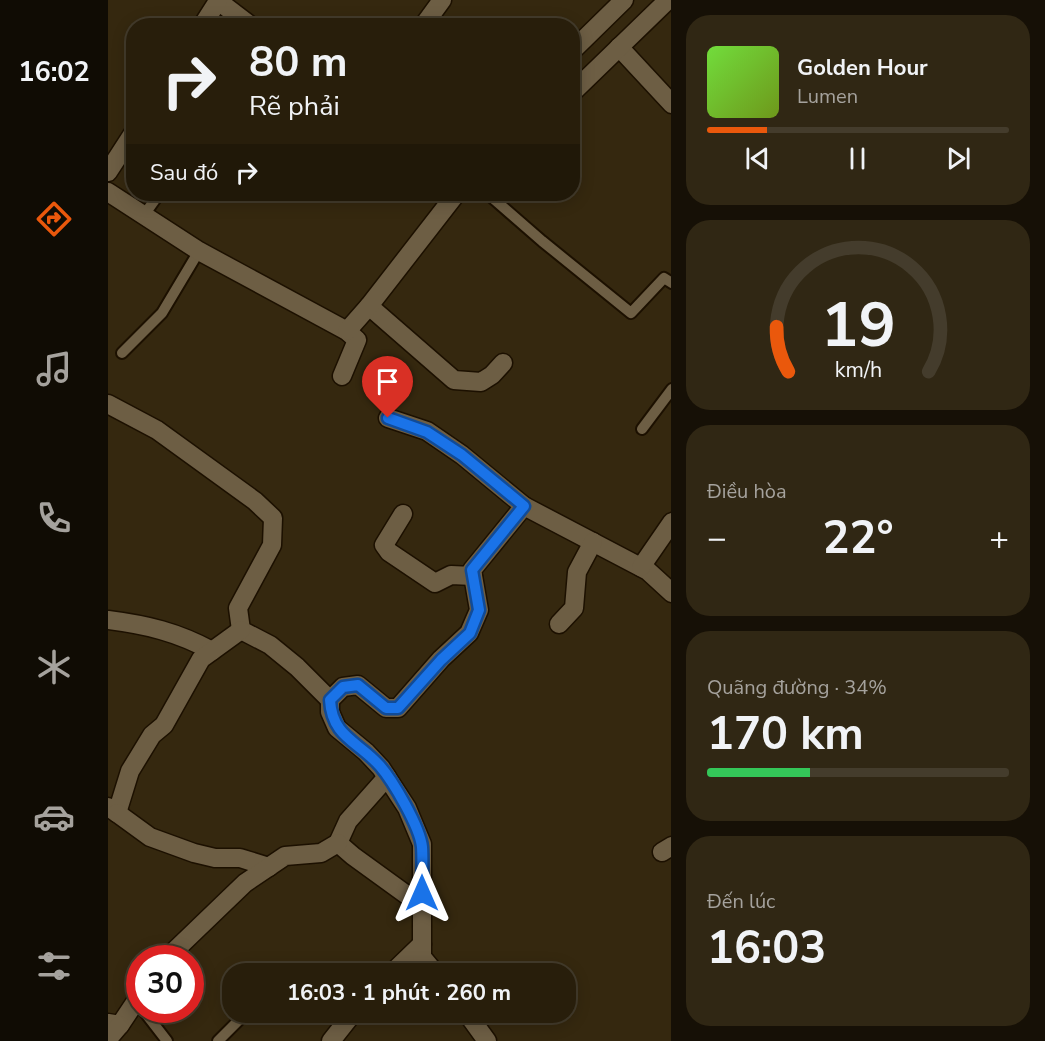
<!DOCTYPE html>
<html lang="vi">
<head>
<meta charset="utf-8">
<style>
	body { margin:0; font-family:"Nunito Sans",sans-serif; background:#302714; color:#f1f3f6; height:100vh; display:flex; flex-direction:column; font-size:22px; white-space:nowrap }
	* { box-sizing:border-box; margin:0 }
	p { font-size:20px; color:#a5a29d }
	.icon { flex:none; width:33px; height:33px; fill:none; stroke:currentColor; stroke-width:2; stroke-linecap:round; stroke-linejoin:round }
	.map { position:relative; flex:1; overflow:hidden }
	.panel { display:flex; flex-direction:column; gap:15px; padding:15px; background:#161006; width:374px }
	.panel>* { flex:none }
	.banner { position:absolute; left:18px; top:18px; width:454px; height:183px; border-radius:24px; box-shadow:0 3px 15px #0003,0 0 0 2px #443c2c; background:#281e0b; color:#f1f3f6; overflow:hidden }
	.speed { position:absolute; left:18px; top:945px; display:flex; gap:12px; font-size:30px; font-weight:700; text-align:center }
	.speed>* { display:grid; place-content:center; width:78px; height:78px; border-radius:50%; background:#281e0b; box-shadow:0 3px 15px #0003,0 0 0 2px #443c2c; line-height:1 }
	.speed .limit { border:9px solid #d22; background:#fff; color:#111 }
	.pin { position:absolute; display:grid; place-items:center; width:51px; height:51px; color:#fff; margin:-62px -26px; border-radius:50% 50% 50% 0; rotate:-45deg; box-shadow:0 0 6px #0007 }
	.pin .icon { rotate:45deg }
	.me { position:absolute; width:66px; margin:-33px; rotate:0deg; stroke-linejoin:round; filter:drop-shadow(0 0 4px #0008) }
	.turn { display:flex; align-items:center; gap:21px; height:126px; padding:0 24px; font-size:27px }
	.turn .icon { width:78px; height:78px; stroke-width:2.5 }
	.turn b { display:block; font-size:42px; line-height:51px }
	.then { display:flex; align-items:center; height:57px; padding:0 24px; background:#0003; gap:12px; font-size:22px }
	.big { font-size:45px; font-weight:700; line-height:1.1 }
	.panel .widget { flex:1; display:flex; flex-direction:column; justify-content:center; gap:9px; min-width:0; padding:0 21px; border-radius:24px; background:#302714 }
	.panel .dial { align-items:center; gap:0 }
	.dial svg { height:156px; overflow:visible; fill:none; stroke:#443c2c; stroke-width:7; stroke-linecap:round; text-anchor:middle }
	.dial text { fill:#f1f3f6; stroke:none }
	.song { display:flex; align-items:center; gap:18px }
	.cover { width:72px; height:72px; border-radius:9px; background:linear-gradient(135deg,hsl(100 70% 55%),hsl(80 70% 35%)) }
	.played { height:6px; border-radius:3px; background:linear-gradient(90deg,#ea580c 20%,#443c2c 20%) }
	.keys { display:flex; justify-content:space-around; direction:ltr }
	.heat { display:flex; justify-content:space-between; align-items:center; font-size:33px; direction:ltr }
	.charge { height:9px; border-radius:4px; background:linear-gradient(90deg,#34c759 34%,#443c2c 0) }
	.trip { position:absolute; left:114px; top:963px; width:354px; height:60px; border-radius:24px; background:#281e0b; box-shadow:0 3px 15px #0003,0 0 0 2px #443c2c; font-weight:700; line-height:60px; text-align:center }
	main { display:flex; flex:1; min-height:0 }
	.tab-bar { display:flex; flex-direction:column; width:108px; justify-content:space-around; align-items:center; background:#100c04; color:#a5a29d }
	.tab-bar .icon { width:42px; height:42px }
	.tab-bar .on { color:#ea580c }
	.tab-bar b { font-size:27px; color:#f1f3f6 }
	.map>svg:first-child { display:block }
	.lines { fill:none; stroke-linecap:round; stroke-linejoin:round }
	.service-casing { stroke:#1c1000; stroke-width:14 }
	.minor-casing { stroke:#1c1000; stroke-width:21 }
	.tertiary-casing { stroke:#1c1000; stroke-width:21 }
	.service { stroke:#6d5e44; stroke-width:10 }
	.minor { stroke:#6d5e44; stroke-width:18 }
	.tertiary { stroke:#6d5e44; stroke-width:18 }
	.route-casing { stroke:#114b97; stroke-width:15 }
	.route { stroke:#1a73e8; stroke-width:10 }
</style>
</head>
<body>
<main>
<nav class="tab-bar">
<b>16:02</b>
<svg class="icon on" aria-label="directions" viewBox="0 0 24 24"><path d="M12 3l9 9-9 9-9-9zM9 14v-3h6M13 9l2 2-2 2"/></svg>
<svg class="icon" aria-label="music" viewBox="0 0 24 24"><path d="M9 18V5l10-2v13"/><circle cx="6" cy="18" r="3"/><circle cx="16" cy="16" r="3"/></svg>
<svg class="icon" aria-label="phone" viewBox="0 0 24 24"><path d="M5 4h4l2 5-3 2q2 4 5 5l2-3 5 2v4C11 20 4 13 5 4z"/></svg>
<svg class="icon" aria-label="climate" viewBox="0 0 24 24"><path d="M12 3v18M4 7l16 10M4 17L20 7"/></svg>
<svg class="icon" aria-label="car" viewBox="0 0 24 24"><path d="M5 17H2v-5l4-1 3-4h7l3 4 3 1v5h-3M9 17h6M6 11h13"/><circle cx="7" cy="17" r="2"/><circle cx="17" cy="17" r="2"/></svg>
<svg class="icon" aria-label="filters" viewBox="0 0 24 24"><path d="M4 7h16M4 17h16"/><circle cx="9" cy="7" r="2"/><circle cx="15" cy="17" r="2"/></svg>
</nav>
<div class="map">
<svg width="564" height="1041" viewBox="0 0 564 1041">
	<rect width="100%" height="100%" fill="#35280f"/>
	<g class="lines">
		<defs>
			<g id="service">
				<polyline points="380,194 434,241 523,313 556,278 564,283"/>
				<polyline points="36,215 51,194"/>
				<polyline points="14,353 54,313 91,251"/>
				<polyline points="534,429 564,389"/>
				<polyline points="35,1010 59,1041"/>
				<polyline points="110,1041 139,1012"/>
			</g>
			<g id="minor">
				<polyline points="109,0 143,26"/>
				<polyline points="94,26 110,1"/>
				<polyline points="315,26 334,0"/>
				<polyline points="511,47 564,104"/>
				<polyline points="0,172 26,132"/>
				<polyline points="0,192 91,251 239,331 249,340 234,376"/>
				<polyline points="261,306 346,380 373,382 384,375 395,363"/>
				<polyline points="0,404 49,430 147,501 165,518 164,545 130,608 133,630 162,645 189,667 222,700"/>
				<polyline points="280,418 319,431 354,455 416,506 540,571 564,593"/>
				<polyline points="295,514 276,545 281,552 327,583 343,575 365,576"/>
				<polyline points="533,567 564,522"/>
				<path d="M0 620C39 625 69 632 104 651"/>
				<polyline points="451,624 466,608 469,572 485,542"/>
				<polyline points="279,777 240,821 230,843 245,856 314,906"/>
				<polyline points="0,807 9,813 22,771 44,735 56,725 93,659 133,630"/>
				<polyline points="9,813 42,837 86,853 107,858 132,858 161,867"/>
				<polyline points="554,852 564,846"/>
				<polyline points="59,958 137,883 177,856 213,853 230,843"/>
				<polyline points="283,974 314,944"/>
				<polyline points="328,974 314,957 314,844 299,808 273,768 258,752 229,728 222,712 222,700 235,687 250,685 278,708 290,708 333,659 361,633 371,610 364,570 416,506"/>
				<polyline points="358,1012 379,1041"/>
				<polyline points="0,1023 12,1025 32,995"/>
				<polyline points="0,1039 12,1025"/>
				<polyline points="223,1041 246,1012"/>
			</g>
			<g id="tertiary">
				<polyline points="465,50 516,0"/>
				<polyline points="465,92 560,0"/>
				<polyline points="239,331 261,306 348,194"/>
			</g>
		</defs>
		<!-- service casing -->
		<use href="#service" class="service-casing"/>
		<!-- minor casing -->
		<use href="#minor" class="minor-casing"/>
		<!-- tertiary casing -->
		<use href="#tertiary" class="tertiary-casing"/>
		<!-- service -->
		<use href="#service" class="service"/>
		<!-- minor -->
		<use href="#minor" class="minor"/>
		<!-- tertiary -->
		<use href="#tertiary" class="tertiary"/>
	</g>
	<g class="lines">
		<defs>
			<path id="route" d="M280 418 319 432 354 455 416 506 364 570 371 610 362 633 333 660 290 708H278L250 685 235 687 222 700C224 737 250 741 272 766 285 781 312 827 314 847 315 862 314 878 314 893"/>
		</defs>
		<!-- route casing -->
		<use href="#route" class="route-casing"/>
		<!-- route -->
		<use href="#route" class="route"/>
	</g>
</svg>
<div class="speed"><div class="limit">30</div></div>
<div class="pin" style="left:280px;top:418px;background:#d93025"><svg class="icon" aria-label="arrive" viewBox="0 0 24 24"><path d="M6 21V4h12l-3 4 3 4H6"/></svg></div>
<svg class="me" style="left:314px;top:893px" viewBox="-20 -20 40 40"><path d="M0-17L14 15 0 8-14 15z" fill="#1a73e8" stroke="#fff" stroke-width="4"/></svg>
<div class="trip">16:03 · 1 phút · 260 m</div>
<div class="banner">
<div class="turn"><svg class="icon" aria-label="right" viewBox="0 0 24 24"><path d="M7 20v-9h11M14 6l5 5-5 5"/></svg><div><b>80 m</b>Rẽ phải</div></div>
<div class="then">Sau đó<svg class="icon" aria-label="right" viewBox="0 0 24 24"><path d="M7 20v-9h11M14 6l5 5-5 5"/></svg></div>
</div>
</div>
<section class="panel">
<div class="widget">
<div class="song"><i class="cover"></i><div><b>Golden Hour</b><p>Lumen</p></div></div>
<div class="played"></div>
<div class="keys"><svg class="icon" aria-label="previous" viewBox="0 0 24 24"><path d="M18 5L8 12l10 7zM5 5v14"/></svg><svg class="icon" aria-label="pause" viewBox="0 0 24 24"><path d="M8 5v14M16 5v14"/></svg><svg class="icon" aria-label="next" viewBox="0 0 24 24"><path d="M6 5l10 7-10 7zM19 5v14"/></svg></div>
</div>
<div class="widget dial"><svg viewBox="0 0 100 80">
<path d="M14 69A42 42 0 1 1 86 69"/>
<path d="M14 69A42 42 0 0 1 8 46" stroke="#ea580c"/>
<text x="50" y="56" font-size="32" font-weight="700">19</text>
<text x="50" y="72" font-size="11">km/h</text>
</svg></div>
<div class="widget"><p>Điều hòa</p>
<div class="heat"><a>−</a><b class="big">22°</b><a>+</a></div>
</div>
<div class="widget"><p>Quãng đường · 34%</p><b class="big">170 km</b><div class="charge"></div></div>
<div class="widget"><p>Đến lúc</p><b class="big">16:03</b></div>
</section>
</main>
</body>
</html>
